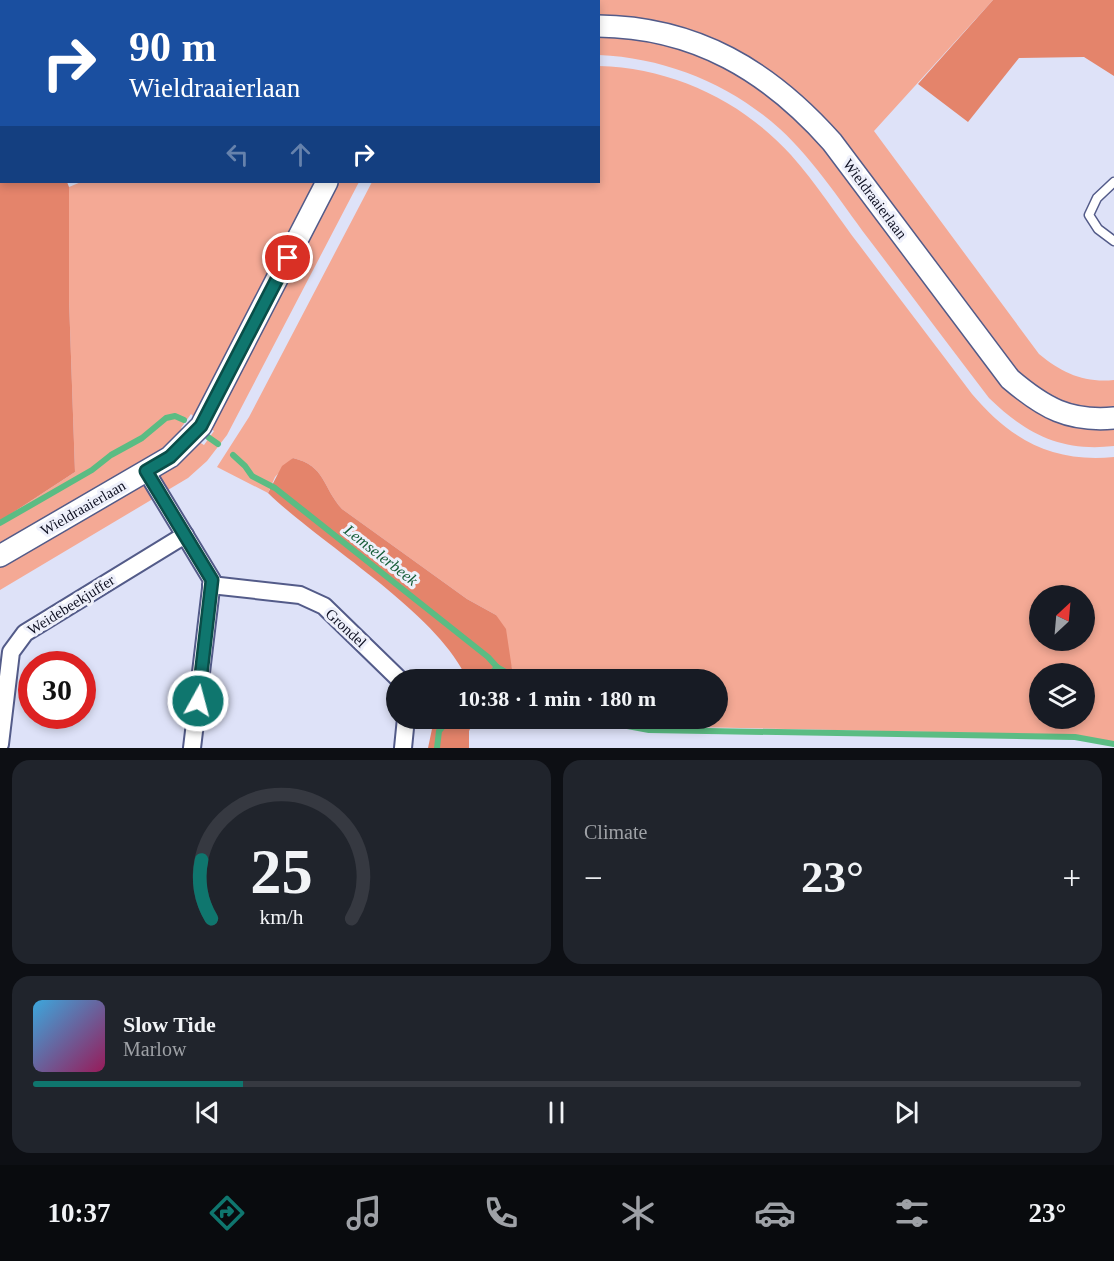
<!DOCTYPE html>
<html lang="en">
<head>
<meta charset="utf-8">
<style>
	body { margin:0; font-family:"Times New Roman",serif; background:#20242c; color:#f1f3f6; height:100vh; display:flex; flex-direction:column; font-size:22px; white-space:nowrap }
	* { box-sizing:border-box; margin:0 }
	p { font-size:20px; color:#9ea1a6 }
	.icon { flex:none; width:33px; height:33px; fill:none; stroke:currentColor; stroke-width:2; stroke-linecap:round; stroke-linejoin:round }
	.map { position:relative; height:748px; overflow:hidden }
	.drawer { display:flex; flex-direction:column; gap:12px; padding:12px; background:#0d0f14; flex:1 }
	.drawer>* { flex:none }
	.banner { position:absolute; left:0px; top:0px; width:600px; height:183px; box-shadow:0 3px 9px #0003; background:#1a4fa0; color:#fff; overflow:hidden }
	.needle { width:39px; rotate:26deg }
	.tools { position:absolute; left:1029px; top:585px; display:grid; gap:12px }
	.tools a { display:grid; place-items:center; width:66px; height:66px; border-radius:50%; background:#171b24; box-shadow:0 3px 9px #0003; font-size:30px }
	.speed { position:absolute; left:18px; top:651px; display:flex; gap:12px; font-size:30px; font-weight:700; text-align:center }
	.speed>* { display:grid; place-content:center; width:78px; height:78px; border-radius:50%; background:#171b24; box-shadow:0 3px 9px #0003; line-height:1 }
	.speed .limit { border:9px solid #d22; background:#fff; color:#111 }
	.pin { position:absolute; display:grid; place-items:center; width:51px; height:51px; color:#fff; margin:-26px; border:3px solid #fff; border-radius:50%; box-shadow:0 2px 6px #0007 }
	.me { position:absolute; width:66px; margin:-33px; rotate:7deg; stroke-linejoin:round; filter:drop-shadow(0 0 4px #0008) }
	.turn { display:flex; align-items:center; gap:21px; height:126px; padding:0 30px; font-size:27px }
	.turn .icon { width:78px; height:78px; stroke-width:2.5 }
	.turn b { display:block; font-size:42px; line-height:51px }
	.lanes { display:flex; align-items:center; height:57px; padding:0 30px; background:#0003; justify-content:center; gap:30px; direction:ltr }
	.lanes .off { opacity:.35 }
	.big { font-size:45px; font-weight:700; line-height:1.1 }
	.drawer .card { flex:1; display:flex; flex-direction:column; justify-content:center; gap:9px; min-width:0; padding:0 21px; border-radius:18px; background:#20242c }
	.drawer .dial { align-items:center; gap:0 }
	.dial svg { height:156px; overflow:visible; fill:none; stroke:#363941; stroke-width:7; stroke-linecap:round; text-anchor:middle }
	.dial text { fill:#f1f3f6; stroke:none }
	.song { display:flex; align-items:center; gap:18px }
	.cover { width:72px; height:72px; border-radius:9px; background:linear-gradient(135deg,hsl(200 70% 55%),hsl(330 70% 35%)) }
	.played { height:6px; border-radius:3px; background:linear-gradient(90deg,#0f766e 20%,#363941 20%) }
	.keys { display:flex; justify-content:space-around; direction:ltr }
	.heat { display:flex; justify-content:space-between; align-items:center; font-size:33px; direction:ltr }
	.drawer .tiles { flex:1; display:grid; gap:12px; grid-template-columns:1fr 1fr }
	.card:last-child { grid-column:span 2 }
	.trip { position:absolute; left:386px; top:669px; width:342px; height:60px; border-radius:30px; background:#171b24; box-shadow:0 3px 9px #0003; font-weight:700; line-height:60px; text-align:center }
	.tab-bar { display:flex; height:96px; justify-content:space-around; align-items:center; background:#090b0e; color:#9ea1a6 }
	.tab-bar .icon { width:42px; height:42px }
	.tab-bar .selected { color:#0f766e }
	.tab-bar b { font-size:27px; color:#f1f3f6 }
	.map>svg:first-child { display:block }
	.green { fill:#f4a995; fill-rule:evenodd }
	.forest { fill:#e4846b }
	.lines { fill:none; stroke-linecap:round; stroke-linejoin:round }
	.stream { stroke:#5bbc83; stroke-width:6 }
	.service-casing { stroke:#535b89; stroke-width:11 }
	.minor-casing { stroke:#535b89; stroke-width:20 }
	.tertiary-casing { stroke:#535b89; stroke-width:24 }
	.service { stroke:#fff; stroke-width:8 }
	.minor { stroke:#fff; stroke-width:16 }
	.tertiary { stroke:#fff; stroke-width:21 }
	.route-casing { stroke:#0a4d48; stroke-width:15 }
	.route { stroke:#0f766e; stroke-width:10 }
	.labels { text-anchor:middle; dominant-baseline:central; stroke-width:6; stroke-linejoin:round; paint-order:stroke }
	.street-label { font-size:15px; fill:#0e1022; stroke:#eef0fb }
	.water-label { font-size:16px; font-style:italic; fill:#155c37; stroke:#eef0fb }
</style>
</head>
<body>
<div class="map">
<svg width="1114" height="748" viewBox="0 0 1114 748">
	<rect width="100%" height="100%" fill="#dee2f8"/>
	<!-- green -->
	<g class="green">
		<path d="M356 0H993L874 131 1039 354C1062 373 1084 383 1114 380V409C1071 407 1046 400 1015 368L811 105 779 78 737 52 599 16 598 2Z"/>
		<path d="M599 36C686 37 763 79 821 144 840 165 856 190 874 213 919 273 962 337 1012 394 1041 420 1074 431 1114 427V446C1061 452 1026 434 989 398 950 347 912 296 874 246 844 207 816 162 780 129 730 84 666 58 599 55Z"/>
		<path d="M599 66C672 68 741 100 791 155 816 183 837 216 860 246 897 295 935 345 972 394 1011 440 1053 463 1114 457V742L1076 735 692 727 632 724 611 719 717 718V680L528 679 512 669 496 615 467 599 342 509C322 487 326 466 293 458L275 477 268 493 217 467 249 417 372 182H598ZM1040 596H1084V640H1040ZM1040 674H1084V718H1040Z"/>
		<polygon points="81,182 315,182 201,406 194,417 191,414 181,428 184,430 162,450 0,545 0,521 75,472 69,299 69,187"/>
		<polygon points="336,182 359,182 227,435 207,461 188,478 0,590 0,566 183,458 199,442 204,445 214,431 210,428"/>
	</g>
	<!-- forest -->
	<g class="forest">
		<polygon points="174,0 356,0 174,2"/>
		<polygon points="993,0 1114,0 1114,76 1084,57 1019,58 968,122 918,84"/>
		<polygon points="0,33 2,182 67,182 69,187 69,299 75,472 0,521"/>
		<path d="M293 458C326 466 322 487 342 509L467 599 496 615 506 629 512 669 504 679H467C437 612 323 546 268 493L282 466Z"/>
		<polygon points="440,718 475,719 469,731 469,748 428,748 432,729"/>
	</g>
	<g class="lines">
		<!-- stream -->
		<g class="stream">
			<polyline points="208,437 218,444"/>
			<polyline points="233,455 245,466 252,476 275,488 488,657 497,667 486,680"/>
			<polyline points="0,523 92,470 111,455 142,438 166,418 175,416 184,420"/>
			<polyline points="497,667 520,680"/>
			<polyline points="603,718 622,725 649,730 1075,737 1114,744"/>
			<polyline points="437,748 439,731 450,718"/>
		</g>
		<defs>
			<polyline id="service" points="1114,182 1097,198 1089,215 1098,229 1114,241"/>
			<g id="minor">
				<polyline points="64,2 67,0"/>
				<polyline points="0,27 2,27"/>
				<polyline points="146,471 212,580 192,748"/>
				<polyline points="211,585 300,595 324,606 400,680"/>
				<polyline points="0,744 11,652 25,633 185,535"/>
				<polyline points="403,748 406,718"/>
			</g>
			<g id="tertiary">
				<path d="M598 26C696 27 769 71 832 142L1010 379C1044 408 1069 422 1114 418"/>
				<polyline points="0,556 170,457 201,426 327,182"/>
			</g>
		</defs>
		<!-- service casing -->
		<use href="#service" class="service-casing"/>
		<!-- minor casing -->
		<use href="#minor" class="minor-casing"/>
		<!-- tertiary casing -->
		<use href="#tertiary" class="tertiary-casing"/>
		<!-- service -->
		<use href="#service" class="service"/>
		<!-- minor -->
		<use href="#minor" class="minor"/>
		<!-- tertiary -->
		<use href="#tertiary" class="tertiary"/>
	</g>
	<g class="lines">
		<defs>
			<polyline id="route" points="198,701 212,580 146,471 170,457 201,426 288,258"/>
		</defs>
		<!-- route casing -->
		<use href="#route" class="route-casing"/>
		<!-- route -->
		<use href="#route" class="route"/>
	</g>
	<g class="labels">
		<!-- street labels -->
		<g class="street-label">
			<text transform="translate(875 199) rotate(53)">Wieldraaierlaan</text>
			<text transform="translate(83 508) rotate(-30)">Wieldraaierlaan</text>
			<text transform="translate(71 605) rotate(-32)">Weidebeekjuffer</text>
			<text transform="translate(346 628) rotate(43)">Grondel</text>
		</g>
		<!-- water labels -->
		<g class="water-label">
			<text transform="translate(381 555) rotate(38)">Lemselerbeek</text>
		</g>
	</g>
</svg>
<div class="tools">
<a><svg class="needle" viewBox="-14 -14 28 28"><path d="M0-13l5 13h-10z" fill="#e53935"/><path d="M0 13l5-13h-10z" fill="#9ea1a6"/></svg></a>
<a><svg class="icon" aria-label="layers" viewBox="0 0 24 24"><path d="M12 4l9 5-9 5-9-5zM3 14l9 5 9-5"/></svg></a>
</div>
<div class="speed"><div class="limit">30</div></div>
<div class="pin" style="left:288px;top:258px;background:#d93025"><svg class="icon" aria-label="arrive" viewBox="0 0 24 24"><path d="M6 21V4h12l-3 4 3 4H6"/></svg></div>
<svg class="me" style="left:198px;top:701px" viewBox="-20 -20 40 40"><circle r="17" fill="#0f766e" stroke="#fff" stroke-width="3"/><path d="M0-11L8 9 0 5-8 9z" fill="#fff"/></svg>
<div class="trip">10:38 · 1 min · 180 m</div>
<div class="banner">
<div class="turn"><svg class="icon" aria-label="right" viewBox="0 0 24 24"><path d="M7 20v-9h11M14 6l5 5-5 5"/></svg><div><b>90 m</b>Wieldraaierlaan</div></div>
<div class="lanes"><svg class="icon off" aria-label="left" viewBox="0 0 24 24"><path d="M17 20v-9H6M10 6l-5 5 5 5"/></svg><svg class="icon off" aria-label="ahead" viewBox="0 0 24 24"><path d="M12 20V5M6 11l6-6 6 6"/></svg><svg class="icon" aria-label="right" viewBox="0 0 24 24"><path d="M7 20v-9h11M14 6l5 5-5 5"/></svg></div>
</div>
</div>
<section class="drawer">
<div class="tiles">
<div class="card dial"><svg viewBox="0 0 100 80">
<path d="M14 69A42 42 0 1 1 86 69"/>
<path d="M14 69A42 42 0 0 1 9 39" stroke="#0f766e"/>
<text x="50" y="56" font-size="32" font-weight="700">25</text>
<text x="50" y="72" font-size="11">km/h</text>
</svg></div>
<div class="card"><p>Climate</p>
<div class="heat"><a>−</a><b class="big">23°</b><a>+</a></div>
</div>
<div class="card">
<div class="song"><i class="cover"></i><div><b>Slow Tide</b><p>Marlow</p></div></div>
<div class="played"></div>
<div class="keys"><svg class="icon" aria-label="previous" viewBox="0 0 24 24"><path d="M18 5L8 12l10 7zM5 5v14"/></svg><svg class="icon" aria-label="pause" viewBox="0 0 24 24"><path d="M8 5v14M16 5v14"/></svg><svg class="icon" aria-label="next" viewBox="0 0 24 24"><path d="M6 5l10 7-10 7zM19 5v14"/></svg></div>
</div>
</div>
</section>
<nav class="tab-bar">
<b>10:37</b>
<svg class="icon selected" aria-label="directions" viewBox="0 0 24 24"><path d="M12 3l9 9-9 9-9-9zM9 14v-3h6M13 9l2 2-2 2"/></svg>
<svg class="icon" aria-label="music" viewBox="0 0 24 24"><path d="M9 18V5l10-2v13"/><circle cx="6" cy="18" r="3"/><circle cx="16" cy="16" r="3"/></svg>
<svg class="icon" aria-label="phone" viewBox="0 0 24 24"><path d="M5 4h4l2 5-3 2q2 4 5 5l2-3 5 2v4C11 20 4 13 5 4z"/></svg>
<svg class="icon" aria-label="climate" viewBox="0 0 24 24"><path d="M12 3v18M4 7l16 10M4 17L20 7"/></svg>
<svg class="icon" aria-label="car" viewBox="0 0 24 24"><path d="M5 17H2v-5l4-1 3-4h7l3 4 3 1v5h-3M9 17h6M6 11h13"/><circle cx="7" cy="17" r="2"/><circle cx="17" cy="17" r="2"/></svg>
<svg class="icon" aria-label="filters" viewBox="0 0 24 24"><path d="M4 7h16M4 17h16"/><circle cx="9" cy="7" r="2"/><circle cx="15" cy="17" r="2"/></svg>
<b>23°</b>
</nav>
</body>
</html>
